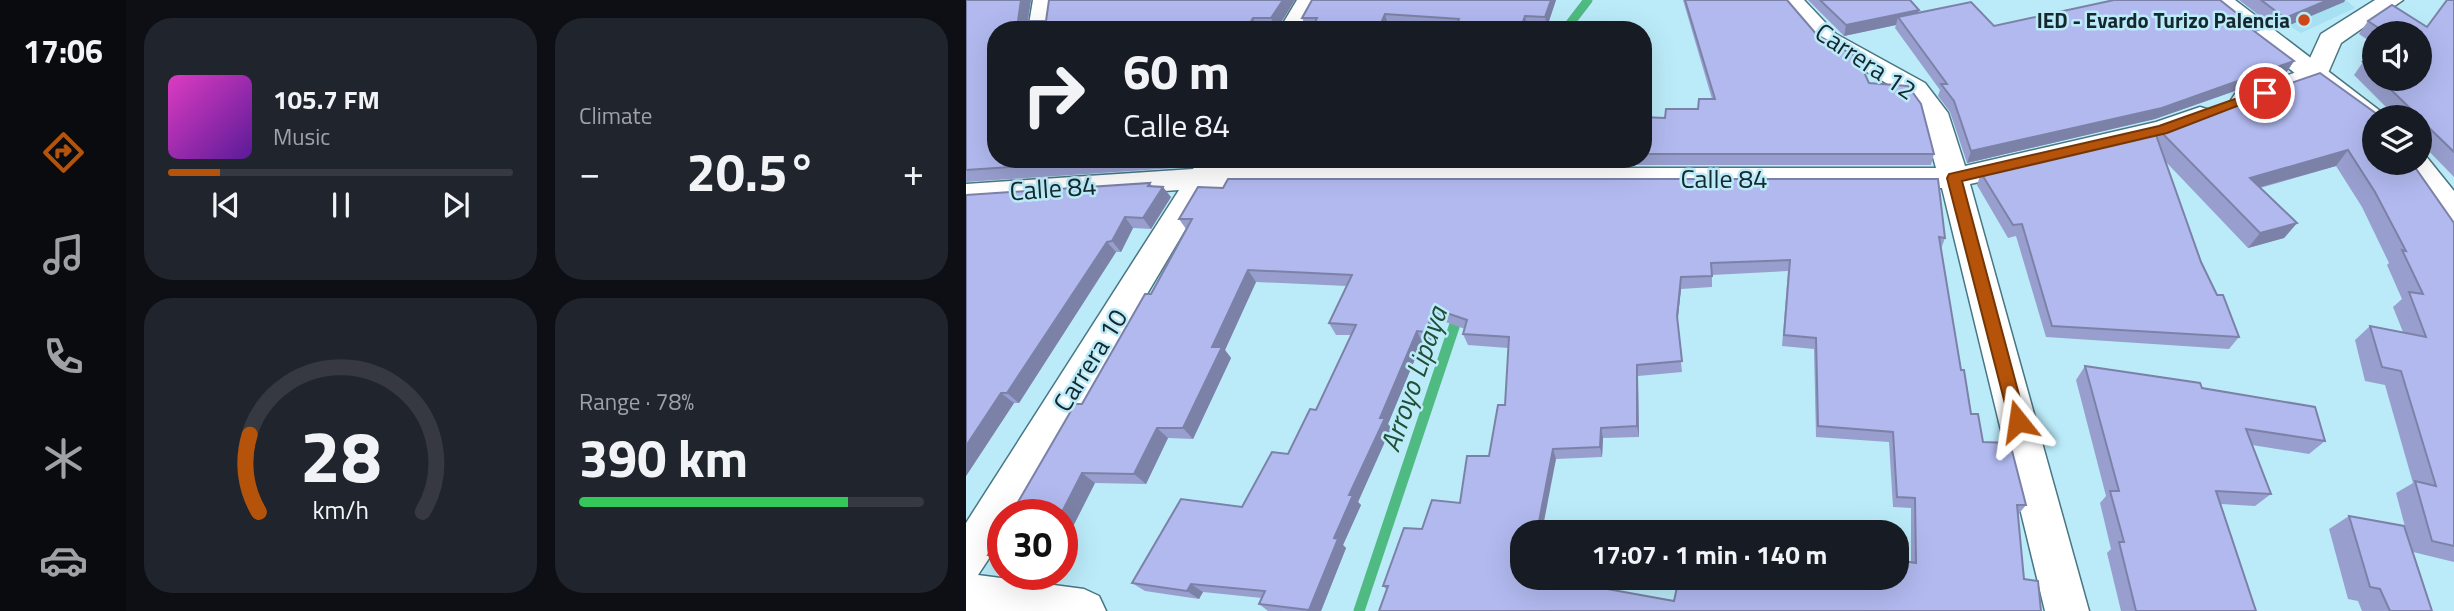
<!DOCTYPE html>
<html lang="en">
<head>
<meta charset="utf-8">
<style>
	body { margin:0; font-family:"Titillium Web",sans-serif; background:#20242c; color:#f1f3f6; height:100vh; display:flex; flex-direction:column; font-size:26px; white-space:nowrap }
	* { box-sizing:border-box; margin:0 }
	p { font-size:23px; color:#9ea1a6 }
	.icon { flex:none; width:38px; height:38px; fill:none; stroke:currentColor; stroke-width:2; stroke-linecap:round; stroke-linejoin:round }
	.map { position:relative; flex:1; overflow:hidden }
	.side { display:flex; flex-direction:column; gap:18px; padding:18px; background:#0d0f14; width:840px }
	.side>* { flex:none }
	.top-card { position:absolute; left:21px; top:21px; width:665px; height:147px; border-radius:28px; box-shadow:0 7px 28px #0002; background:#171b24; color:#f1f3f6; overflow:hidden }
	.fabs { position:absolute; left:1396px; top:21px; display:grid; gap:14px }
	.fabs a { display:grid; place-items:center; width:70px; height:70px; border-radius:50%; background:#171b24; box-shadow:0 7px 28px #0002; font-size:35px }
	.speed { position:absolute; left:21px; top:499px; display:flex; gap:14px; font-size:35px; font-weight:700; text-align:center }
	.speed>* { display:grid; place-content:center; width:91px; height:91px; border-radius:50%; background:#171b24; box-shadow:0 7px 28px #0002; line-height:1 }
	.speed .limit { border:10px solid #d22; background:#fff; color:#111 }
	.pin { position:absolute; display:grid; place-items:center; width:60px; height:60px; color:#fff; margin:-30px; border:4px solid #fff; border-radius:50%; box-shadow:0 2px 7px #0007 }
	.me { position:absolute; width:77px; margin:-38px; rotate:345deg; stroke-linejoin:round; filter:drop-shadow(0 0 5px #0008) }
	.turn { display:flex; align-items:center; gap:24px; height:147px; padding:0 21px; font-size:32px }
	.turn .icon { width:91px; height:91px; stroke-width:2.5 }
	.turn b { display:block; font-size:49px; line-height:60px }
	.big { font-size:52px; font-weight:700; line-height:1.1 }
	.side .widget { flex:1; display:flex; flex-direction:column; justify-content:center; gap:10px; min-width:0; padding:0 24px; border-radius:28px; background:#20242c }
	.side .dial { align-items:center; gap:0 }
	.dial svg { height:182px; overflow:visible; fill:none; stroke:#363941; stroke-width:7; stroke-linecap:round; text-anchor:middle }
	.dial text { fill:#f1f3f6; stroke:none }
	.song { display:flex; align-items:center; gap:21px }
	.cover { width:84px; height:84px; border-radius:10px; background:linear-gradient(135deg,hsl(310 70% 55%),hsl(270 70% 35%)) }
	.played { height:7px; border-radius:4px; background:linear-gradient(90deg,#b45309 15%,#363941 15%) }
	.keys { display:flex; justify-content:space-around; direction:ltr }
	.heat { display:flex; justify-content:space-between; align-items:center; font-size:38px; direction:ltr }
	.charge { height:10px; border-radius:5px; background:linear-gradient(90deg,#34c759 78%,#363941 0) }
	.side .tiles { flex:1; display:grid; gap:18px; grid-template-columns:repeat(2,1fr) }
	.trip { position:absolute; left:544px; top:520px; width:399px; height:70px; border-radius:28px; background:#171b24; box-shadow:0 7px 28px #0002; font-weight:700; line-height:70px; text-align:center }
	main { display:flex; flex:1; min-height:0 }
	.tab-bar { display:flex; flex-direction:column; width:126px; justify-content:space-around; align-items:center; background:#090b0e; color:#9ea1a6 }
	.tab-bar .icon { width:49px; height:49px }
	.tab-bar .current { color:#b45309 }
	.tab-bar b { font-size:32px; color:#f1f3f6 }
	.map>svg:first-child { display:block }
	.built { fill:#a7e0f1 }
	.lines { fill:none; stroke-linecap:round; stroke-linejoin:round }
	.stream-far1 { stroke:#50ba83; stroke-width:9 }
	.stream { stroke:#50ba83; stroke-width:11 }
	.minor-casing { stroke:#497683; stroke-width:3 }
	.tertiary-casing { stroke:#497683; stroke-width:3 }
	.minor { fill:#fff; fill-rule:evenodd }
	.tertiary { fill:#fff; fill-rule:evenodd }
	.wall { fill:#989fce; fill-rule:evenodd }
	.shaded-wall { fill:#7c82a7 }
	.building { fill:#b1b9ef; stroke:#7c82a7; stroke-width:2; fill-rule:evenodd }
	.route { fill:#b45309; stroke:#753606; stroke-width:2 }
	.poi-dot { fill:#ce4716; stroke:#bbebf9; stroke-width:2.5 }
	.labels { text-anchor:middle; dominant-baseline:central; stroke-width:5; stroke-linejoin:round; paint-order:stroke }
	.far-poi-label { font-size:21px; font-weight:bold; fill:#15282d; stroke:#bbebf9; text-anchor:end }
	.street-label { font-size:26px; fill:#15282d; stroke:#bbebf9 }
	.water-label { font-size:28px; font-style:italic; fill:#224e36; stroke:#bbebf9 }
</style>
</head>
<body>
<main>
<nav class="tab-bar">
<b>17:06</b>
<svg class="icon current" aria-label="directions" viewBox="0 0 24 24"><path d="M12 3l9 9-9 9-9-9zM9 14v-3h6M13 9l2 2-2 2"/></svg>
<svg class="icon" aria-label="music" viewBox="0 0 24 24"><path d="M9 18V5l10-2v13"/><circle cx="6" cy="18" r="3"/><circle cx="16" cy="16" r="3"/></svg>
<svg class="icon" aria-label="phone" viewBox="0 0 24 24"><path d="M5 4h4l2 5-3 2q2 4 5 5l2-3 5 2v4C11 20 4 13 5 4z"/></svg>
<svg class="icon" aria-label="climate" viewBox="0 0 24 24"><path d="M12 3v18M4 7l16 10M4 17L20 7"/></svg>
<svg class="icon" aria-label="car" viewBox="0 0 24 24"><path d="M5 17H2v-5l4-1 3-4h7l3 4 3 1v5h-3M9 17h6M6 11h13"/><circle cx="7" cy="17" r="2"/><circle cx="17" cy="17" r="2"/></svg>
</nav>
<section class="side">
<div class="tiles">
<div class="widget">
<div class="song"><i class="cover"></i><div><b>105.7 FM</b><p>Music</p></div></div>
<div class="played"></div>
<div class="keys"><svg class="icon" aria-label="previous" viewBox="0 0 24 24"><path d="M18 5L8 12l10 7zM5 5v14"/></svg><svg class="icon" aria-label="pause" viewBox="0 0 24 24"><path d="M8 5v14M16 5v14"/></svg><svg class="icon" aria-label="next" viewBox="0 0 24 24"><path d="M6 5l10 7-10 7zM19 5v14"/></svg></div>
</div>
<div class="widget"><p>Climate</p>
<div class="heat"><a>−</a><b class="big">20.5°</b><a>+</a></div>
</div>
<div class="widget dial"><svg viewBox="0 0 100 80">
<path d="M14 69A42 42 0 1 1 86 69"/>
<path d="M14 69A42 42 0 0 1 10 35" stroke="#b45309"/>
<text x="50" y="56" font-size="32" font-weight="700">28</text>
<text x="50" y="72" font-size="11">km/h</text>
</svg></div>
<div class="widget"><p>Range · 78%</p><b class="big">390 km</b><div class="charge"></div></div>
</div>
</section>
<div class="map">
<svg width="1488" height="611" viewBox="0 0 1488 611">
	<rect width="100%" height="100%" fill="#bbebf9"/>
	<!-- built -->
	<polygon class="built" points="1280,0 1380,0 1389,8 1335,33"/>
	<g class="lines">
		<!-- stream-far1 -->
		<polyline class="stream-far1" points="599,30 622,0"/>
		<!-- stream -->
		<polyline class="stream" points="393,611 493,312"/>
		<defs>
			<g id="minor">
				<polygon points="67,0 91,0 86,30 62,30"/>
				<polygon points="331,0 355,0 337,30 313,30"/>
				<path d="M813 0H838L870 34 959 83 982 113 999 166 1190 122 1234 107 1244 110 1248 116C1233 139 1042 175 1004 184L1123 611H1079L976 188H244L50 514H37V537L12 575 118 589 133 596 140 611H0V523L213 190 0 204V184L227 169 233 159H257L259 163 256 168H970L955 114 941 95 852 44Z"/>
				<polygon points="1409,0 1437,0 1375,43 1359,80 1287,106 1278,108 1269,106 1265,100 1269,94 1339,69 1355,34"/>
			</g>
			<g id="tertiary">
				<polygon points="1238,0 1269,0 1422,117 1409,117 1409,132 1398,129"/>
				<polygon points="1454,154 1459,155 1488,191 1488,236 1475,232 1463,207 1430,163 1454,163"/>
			</g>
		</defs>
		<!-- minor casing -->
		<use href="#minor" class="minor-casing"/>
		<!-- tertiary casing -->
		<use href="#tertiary" class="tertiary-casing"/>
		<!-- minor -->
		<use href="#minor" class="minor"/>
		<!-- tertiary -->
		<use href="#tertiary" class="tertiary"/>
	</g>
	<!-- wall -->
	<g class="wall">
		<polygon points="0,0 65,0 62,21 80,21 83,0 329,0 311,29 30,30 30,159 214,159 209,168 0,182"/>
		<polygon points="590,0 581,27 561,27 560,30 488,30 422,25 420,30 345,30 345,29 341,29 336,18"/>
		<polygon points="717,0 821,0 851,35 903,83 968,154 965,165 284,165 280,159 677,159 677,117 699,118 732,109 746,99"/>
		<polygon points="842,0 944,0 953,10 952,12 1028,26 1290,33 1328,61 1320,73 1189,119 1001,163 984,112 972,96 974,90 929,28 930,25 878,36"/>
		<polygon points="1273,0 1379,0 1378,2 1312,30"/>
		<polygon points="1488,0 1488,177 1454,142 1454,117 1430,117 1388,75 1397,62 1409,60 1409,79 1454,79 1454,33 1409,33 1409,45 1393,34 1402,21 1461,27"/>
		<polygon points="1354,73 1488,223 1488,562 1447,552 1466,611 1396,611 1392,601 1382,599 1363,529 1383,516 1445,549 1430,493 1447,483 1419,385 1399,381 1389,340 1404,326 1437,332 1427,307 1436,299 1421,265 1423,263 1396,207 1370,166 1294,188 1331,223 1318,238 1282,248 1200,162 1235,262 1251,295 1273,337 1263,349 1080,337 1050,236 1042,238 1011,185 1015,173 1190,132 1192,129"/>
		<polygon points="184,183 186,186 205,197 185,229 167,228 155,252 150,252 53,403 48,403 0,476 0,195"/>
		<path d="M213 219 979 238 975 249 995 370 1005 414 1017 442 1060 505 1052 515 1058 579 1075 611H413L421 590 417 586 456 529 494 503 523 456 539 405 542 348 502 345 497 334 499 329 474 320 464 343 456 342 422 424 425 428 392 502 395 505 377 545 380 548 355 611H302L293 604 296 598 237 592 233 599 179 591 166 583 276 507 322 454 350 410 385 335H370L363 323 381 286 290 282 259 350 265 358 227 439 202 438 180 484 129 483 96 548V514L116 404 185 294 220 229ZM822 271 816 346 848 349 850 437 923 442 927 507 945 508V562L931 578H863V583L708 601 602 582 601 578H556L590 459 636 457 637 438 673 437 672 376 716 372 711 324 715 289 746 287V275Z"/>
		<polygon points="1119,366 1236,388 1359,441 1343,454 1286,445 1305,494 1289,506 1255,504 1290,611 1155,611 1141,553 1145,549 1134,503 1140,496 1110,380"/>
		<polygon points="37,529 37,563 22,555"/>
	</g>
	<!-- shaded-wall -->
	<g class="shaded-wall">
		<polygon points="55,0 65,0 60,30 52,21"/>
		<polygon points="317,0 329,0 311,29 305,18"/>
		<polygon points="585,0 590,0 581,27 579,17"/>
		<polygon points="1362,0 1379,0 1378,2 1312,30 1319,18"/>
		<polygon points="953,10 950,21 932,17 930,25 878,36 880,25"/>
		<polygon points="419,14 422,25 420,30 412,30"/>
		<polygon points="559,16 561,27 560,30 554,30"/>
		<polygon points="287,18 292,30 280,30"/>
		<polygon points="1328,61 1320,73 1189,119 1001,163 1005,151"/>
		<polygon points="1382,150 1370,166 1273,193 1284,178"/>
		<polygon points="203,159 214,159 209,168"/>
		<polygon points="197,187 205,197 185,229 177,218"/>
		<polygon points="159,217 167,228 155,252 146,241"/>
		<polygon points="1331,223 1318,238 1282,248 1294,233"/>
		<polygon points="141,242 150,252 53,403 41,393"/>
		<polygon points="282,270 290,282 259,350 265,358 227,439 217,428 246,347"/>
		<polygon points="715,277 715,289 711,327 711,316"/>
		<polygon points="469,309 474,320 464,343 459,332"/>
		<polygon points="451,331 456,342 422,424 425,428 392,502 395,505 377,545 380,548 355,611 343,611 383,495 414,418"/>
		<polygon points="671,365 672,376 673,437 671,426"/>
		<polygon points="35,393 48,403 0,476 0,446"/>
		<polygon points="191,428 202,438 180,484 168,474"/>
		<polygon points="635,428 637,438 636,457 634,447"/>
		<polygon points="587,449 590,459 576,532 571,532"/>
		<polygon points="116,473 129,483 96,548 96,514 95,514"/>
		<polygon points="225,584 237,592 233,599 221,591"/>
	</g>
	<!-- building -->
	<g class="building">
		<polygon points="0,0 55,0 52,21 80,21 83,0 317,0 305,18 287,18 280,30 30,30 30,159 163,159 0,170"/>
		<polygon points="346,0 585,0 579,17 559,16 554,30 489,30 493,19 419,14 412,30 345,30 351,18 336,18"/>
		<polygon points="719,0 821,0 851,35 891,57 903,83 942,86 955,104 968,154 677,154 677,117 699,118 700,109 732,109 733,99 749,99"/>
		<polygon points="854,0 944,0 953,10 880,25"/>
		<polygon points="1148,0 1254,0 1292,30 1288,31 1328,61 1196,108 1005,151 988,101 975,84 981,84 932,17 1005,2 1028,26"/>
		<polygon points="1295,0 1362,0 1319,18"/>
		<polygon points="1481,0 1488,0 1488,152 1454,119 1454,117 1453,117 1414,79 1454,79 1454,33 1420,33 1402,21 1426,5 1461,27"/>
		<polygon points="1409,60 1409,74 1397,62"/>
		<polygon points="1354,73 1415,117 1409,117 1409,163 1446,163 1488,223 1488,546 1466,541 1449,481 1470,486 1435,371 1416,367 1404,326 1460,337 1443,292 1457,294 1436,250 1440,251 1409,192 1382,150 1284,178 1331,223 1294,233 1192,129"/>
		<polygon points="1189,132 1235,262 1251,295 1257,295 1273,337 1086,326 1056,224 1047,225 1015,173"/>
		<path d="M262 179H972L979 238 973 237 995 370H998L1005 414H1012L1017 442 1044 443 1060 505H1051L1058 579 1072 581 1075 611H413L422 586H417L438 528 456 529 466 500 494 503 501 456H523L532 405H539L543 337 497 334 501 320 469 309 459 332 451 331 414 418H419L383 495H387L368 538 372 539 343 610 293 604 299 591 225 584 221 591 166 583 215 499 276 507 306 452 322 454 344 409 350 410 390 325 363 323 386 275 282 270 246 347H256L217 428H191L168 474 116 473 95 514H45L109 404H116L179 294H185L226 219H213L232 187 257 188ZM824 260 818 335 850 338 852 426 927 432 931 497 949 498 950 563 931 560V578H866L865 584 824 578H713L708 601 597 581 598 578H556V532H571L587 449 634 447 635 428 671 426V365L716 361 711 316 715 277 746 276 745 263Z"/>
		<polygon points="184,183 182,186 197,187 177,218 159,217 146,241 141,242 41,393 35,393 0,446 0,195"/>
		<polygon points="1119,366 1234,383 1236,388 1349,407 1359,441 1280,429 1305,494 1250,491 1290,611 1170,611 1153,542 1158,542 1144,491 1153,491"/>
		<polygon points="1383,516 1438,526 1466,611 1424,611 1414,589 1404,587"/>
		<polygon points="37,529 37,555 22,555"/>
	</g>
	<!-- route -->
	<polygon class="route" points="1294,90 1305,93 1201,133 996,181 1060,421 1058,427 1045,427 981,178 983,174 1193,126"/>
	<!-- markers -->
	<circle class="poi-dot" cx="1338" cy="20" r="7"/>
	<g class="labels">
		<!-- far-poi labels -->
		<g class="far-poi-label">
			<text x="1324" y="20">IED - Evardo Turizo Palencia</text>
		</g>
		<!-- street labels -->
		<g class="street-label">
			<text transform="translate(900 61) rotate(34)">Carrera 12</text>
			<text x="758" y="178">Calle 84</text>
			<text transform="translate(87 188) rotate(-4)">Calle 84</text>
			<text transform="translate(124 360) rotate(-58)">Carrera 10</text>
		</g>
		<!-- water labels -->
		<g class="water-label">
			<text transform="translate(447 379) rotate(-71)">Arroyo Lipaya</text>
		</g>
	</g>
</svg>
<div class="fabs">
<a><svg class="icon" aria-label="sound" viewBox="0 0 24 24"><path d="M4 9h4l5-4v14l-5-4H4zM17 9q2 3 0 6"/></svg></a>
<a><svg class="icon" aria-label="layers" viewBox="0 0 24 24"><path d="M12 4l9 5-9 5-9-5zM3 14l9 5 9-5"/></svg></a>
</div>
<div class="speed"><div class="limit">30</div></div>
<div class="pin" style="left:1299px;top:93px;background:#d93025"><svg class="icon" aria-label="arrive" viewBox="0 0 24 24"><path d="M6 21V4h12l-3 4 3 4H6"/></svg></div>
<svg class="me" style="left:1052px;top:421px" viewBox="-20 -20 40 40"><path d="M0-17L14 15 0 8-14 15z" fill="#b45309" stroke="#fff" stroke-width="4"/></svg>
<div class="trip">17:07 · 1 min · 140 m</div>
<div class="top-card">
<div class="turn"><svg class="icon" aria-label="right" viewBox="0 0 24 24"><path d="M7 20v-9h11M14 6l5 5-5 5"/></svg><div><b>60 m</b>Calle 84</div></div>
</div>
</div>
</main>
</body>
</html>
